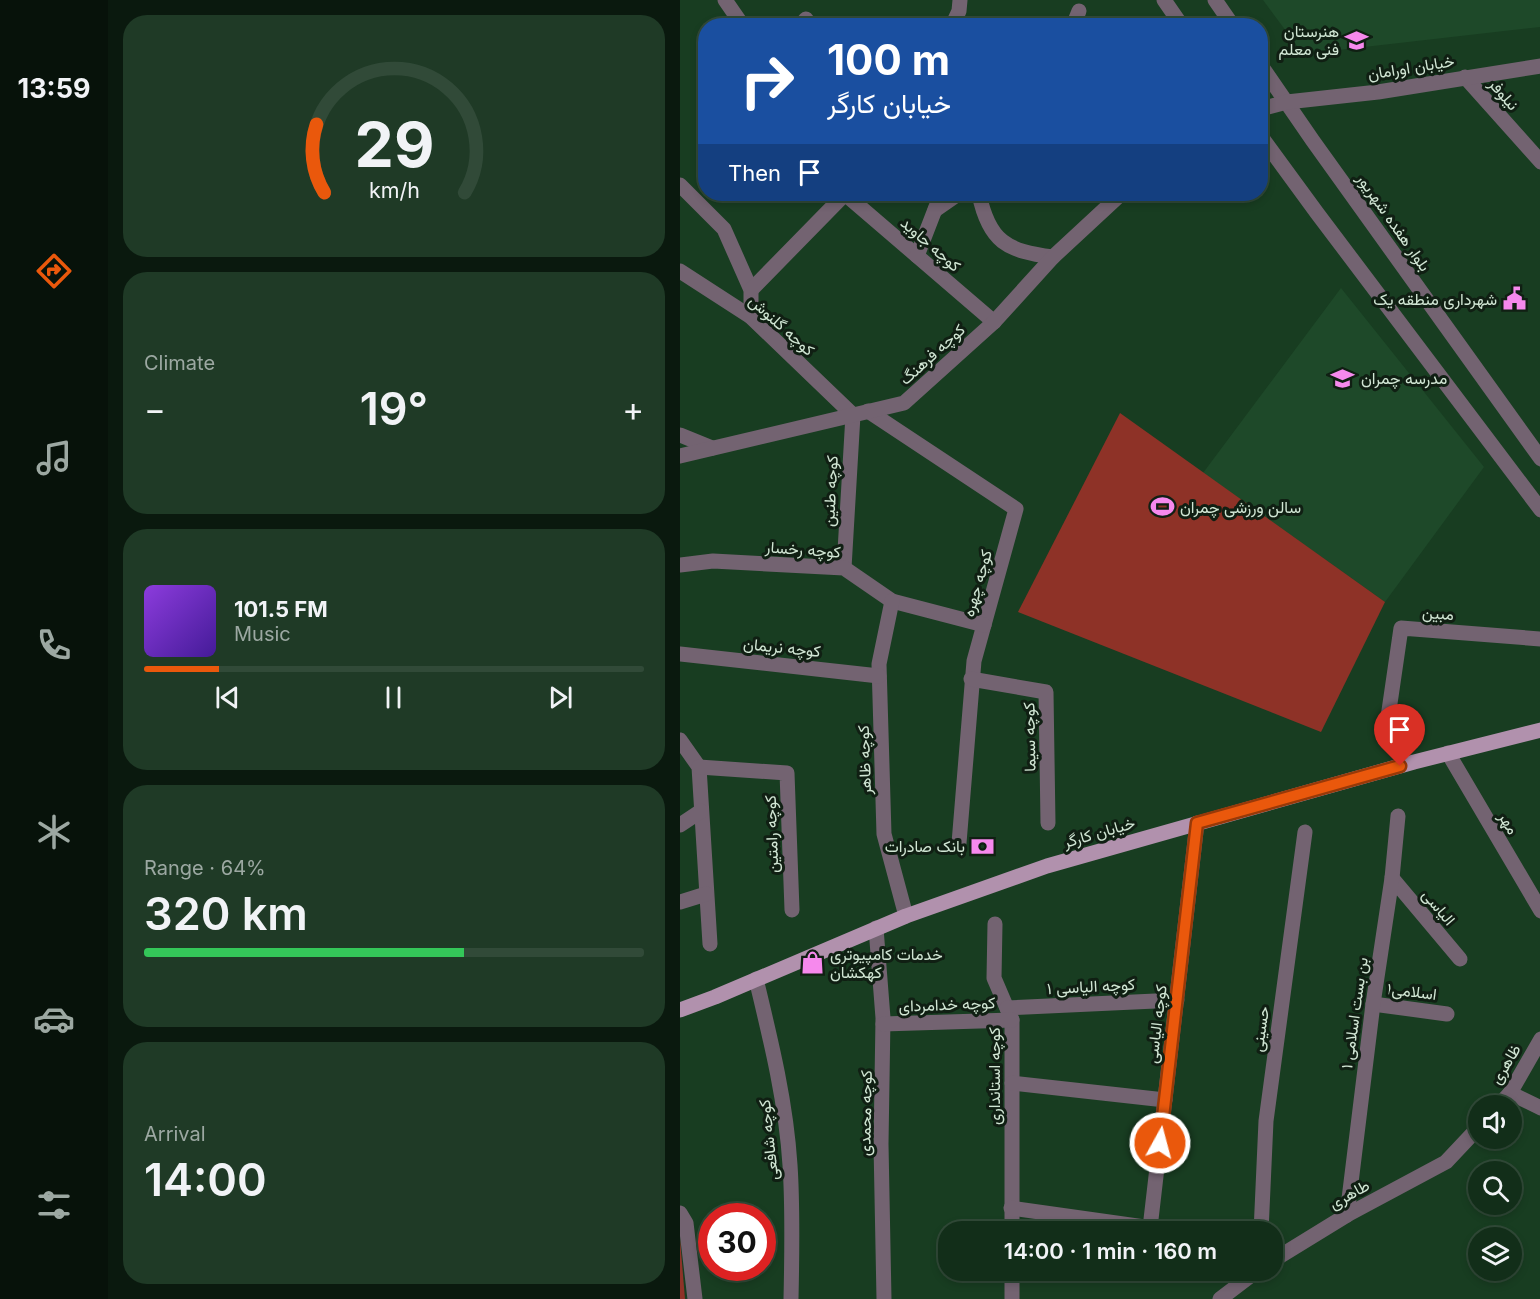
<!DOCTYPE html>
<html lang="en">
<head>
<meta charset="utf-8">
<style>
	body { margin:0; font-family:Inter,Vazirmatn,sans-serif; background:#1f3a26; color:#f1f3f6; height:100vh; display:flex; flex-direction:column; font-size:22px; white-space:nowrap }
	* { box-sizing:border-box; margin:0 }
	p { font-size:20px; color:#9ca8a2 }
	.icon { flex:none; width:33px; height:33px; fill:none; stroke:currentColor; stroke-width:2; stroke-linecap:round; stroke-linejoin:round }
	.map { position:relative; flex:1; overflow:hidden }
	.drawer { display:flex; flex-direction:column; gap:15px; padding:15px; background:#0a190e; width:572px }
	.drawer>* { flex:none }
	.hud { position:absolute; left:18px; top:18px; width:570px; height:183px; border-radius:24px; box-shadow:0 3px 9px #0003,0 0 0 2px #314a38; background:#1a4fa0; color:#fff; overflow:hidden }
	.buttons { position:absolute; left:788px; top:1095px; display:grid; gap:12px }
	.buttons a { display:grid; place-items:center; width:54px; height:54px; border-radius:50%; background:#122e19; box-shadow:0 3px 9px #0003,0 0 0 2px #314a38; font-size:30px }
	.speed { position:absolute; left:18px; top:1203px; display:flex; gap:12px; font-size:30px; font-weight:700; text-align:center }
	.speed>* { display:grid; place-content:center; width:78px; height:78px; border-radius:50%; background:#122e19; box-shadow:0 3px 9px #0003,0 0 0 2px #314a38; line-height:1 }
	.speed .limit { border:9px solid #d22; background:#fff; color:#111 }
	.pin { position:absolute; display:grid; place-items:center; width:51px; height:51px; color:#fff; margin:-62px -26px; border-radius:50% 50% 50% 0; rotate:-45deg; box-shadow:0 0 6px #0007 }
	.pin .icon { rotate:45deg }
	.me { position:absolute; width:66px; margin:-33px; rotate:7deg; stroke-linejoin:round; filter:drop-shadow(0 0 4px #0008) }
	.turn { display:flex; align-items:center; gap:21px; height:126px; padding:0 30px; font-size:27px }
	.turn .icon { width:78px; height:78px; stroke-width:2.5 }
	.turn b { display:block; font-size:42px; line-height:51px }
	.then { display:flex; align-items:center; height:57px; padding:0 30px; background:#0003; gap:12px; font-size:22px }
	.big { font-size:45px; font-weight:600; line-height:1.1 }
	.drawer .card { flex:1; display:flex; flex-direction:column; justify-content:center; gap:9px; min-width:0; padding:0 21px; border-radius:24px; background:#1f3a26 }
	.drawer .dial { align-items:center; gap:0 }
	.dial svg { height:156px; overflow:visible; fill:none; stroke:#314a38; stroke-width:7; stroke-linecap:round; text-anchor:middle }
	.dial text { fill:#f1f3f6; stroke:none }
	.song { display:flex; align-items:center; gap:18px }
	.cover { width:72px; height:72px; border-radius:9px; background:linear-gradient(135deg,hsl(270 70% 55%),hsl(260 70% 35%)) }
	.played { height:6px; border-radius:3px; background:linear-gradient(90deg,#ea580c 15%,#314a38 15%) }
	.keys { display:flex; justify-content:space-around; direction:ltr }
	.heat { display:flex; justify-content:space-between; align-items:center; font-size:33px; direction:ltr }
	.charge { height:9px; border-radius:4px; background:linear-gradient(90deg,#34c759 64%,#314a38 0) }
	.trip { position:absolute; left:258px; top:1221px; width:345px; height:60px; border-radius:24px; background:#122e19; box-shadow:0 3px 9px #0003,0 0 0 2px #314a38; font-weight:600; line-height:60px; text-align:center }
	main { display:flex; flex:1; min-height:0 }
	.tabs { display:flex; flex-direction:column; width:108px; justify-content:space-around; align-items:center; background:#07120a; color:#9ca8a2 }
	.tabs .icon { width:42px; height:42px }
	.tabs .current { color:#ea580c }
	.tabs b { font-size:27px; color:#f1f3f6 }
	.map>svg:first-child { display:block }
	.built { fill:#1e4929 }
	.green { fill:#8e3227 }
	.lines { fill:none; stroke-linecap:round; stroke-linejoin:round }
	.minor { stroke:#736371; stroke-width:15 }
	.major { stroke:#b191ad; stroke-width:15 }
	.route-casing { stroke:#983908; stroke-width:15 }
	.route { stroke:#ea580c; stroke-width:10 }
	.labels { text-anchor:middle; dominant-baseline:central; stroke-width:6; stroke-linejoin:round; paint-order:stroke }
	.poi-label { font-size:16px; fill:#d1e6d4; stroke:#101f13; text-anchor:end }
	.street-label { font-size:16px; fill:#d1e6d4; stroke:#101f13 }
</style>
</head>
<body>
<main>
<nav class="tabs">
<b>13:59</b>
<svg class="icon current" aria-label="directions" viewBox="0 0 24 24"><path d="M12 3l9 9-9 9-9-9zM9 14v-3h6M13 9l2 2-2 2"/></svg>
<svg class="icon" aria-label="music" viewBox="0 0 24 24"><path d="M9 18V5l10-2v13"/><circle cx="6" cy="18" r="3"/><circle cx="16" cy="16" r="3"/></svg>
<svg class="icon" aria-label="phone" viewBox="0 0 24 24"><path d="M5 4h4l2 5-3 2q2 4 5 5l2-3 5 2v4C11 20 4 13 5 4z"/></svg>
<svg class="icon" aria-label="climate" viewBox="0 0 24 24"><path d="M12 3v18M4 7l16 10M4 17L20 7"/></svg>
<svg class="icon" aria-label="car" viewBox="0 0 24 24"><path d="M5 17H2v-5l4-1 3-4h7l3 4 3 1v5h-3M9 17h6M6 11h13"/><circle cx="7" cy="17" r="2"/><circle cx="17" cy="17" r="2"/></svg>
<svg class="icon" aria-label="filters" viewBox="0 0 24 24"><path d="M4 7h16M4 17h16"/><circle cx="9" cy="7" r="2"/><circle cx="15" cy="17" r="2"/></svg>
</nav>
<section class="drawer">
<div class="card dial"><svg viewBox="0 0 100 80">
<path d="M14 69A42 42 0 1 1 86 69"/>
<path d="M14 69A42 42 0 0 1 10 34" stroke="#ea580c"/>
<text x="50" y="56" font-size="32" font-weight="700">29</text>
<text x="50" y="72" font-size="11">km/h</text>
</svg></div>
<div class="card"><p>Climate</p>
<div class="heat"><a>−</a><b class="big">19°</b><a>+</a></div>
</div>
<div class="card">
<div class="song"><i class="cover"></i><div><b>101.5 FM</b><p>Music</p></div></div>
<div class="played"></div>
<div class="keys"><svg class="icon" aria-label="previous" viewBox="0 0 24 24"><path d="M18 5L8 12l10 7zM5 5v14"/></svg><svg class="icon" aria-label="pause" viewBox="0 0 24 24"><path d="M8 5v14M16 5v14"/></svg><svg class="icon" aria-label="next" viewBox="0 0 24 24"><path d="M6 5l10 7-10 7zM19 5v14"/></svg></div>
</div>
<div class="card"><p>Range · 64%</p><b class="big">320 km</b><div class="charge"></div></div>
<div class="card"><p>Arrival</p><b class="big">14:00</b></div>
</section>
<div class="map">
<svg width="861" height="1299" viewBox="0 0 861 1299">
	<rect width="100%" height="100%" fill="#183d21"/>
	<!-- built -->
	<g class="built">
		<polygon points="583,0 860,0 860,27 623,54"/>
		<polygon points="661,288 804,467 705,602 523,473"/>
	</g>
	<!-- green -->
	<g class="green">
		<polygon points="440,413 705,602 641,732 338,612"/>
		<polygon points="0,1239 5,1299 0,1299"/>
	</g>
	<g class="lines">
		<!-- minor -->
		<g class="minor">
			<polyline points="45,0 63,26"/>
			<polyline points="484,0 502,26"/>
			<polyline points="535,0 553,26"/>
			<polyline points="120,26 126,19"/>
			<polyline points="272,26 279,11 280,0"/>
			<polyline points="393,26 399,11"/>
			<polyline points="580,64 633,141 861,459"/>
			<polyline points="785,77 861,162"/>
			<polyline points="580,109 607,102 698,92 861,66"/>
			<polyline points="580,135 637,213 861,510"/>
			<polyline points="0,185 44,229 71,290 71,317"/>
			<polyline points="165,194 314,322"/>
			<path d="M299 194C309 242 327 251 373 257"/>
			<polyline points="255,210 278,194"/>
			<polyline points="237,256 261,194"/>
			<polyline points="0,271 71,317 173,415 164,568"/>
			<polyline points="71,290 165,194"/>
			<polyline points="188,411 336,509 294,661 279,843"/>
			<polyline points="0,435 32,448"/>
			<polyline points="0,456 224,403 314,322 373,257 441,194"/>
			<polyline points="0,565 33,561 164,568 212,601 304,625"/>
			<polyline points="212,601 199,664 204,834 226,916"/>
			<polyline points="0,654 199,676"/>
			<polyline points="291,679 366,692 368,823"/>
			<polyline points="706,731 721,628 861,639"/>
			<polyline points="0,740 19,767 30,944"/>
			<polyline points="768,753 861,911"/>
			<polyline points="19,767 107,773 112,910"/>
			<polyline points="0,825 21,811"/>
			<polyline points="712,878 780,959"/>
			<polyline points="0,902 26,894"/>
			<polyline points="315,924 314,978 332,1020 332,1232"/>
			<polyline points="196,928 203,1018 201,1144 204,1299"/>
			<path d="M76 979C91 1041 106 1102 110 1165 113 1210 112 1254 111 1299"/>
			<polyline points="693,1004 767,1014"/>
			<polyline points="327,1008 497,1000"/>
			<polyline points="203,1024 332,1020"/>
			<polyline points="332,1083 485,1100"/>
			<polyline points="830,1093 861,1108"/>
			<polyline points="818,1106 830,1093 861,1039"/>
			<polyline points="331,1208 500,1232"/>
			<polyline points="0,1213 6,1223 15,1299"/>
			<polyline points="667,1215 693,1004 712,878 718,816"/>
			<polyline points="470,1228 517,823"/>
			<polyline points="581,1232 586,1121 625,832"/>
			<polyline points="592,1261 667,1215 766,1162 798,1128"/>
			<polyline points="332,1270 332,1299"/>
			<polyline points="540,1299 578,1270"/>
		</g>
		<!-- major -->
		<polyline class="major" points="0,1010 35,997 226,916 367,866 734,762 861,730"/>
	</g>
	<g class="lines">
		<defs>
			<polyline id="route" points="480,1143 517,823 720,766"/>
		</defs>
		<!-- route casing -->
		<use href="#route" class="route-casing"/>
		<!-- route -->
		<use href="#route" class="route"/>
	</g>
	<!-- icons -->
	<defs>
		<symbol id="school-bare" viewBox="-9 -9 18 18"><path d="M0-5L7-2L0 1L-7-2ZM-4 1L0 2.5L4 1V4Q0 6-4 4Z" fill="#f689ed" stroke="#101f13" stroke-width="2.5" paint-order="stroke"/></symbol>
		<symbol id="civic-bare" viewBox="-9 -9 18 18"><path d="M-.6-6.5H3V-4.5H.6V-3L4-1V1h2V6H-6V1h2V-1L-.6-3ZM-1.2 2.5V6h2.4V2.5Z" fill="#f689ed" stroke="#101f13" stroke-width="2.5" paint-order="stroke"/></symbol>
		<symbol id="stadium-bare" viewBox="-9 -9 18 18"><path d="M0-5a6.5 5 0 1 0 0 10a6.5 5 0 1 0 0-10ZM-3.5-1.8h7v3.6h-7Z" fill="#f689ed" stroke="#101f13" stroke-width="2.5" paint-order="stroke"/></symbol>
		<symbol id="bank-bare" viewBox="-9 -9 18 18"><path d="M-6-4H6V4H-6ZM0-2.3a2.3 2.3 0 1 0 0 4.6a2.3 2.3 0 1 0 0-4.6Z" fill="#f689ed" stroke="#101f13" stroke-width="2.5" paint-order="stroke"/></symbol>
		<symbol id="shop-bare" viewBox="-9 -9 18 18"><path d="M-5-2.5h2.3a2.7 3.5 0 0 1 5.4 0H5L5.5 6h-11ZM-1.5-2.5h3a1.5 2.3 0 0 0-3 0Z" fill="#f689ed" stroke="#101f13" stroke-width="2.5" paint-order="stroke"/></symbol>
	</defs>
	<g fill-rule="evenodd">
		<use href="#school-bare" x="660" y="24" width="33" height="33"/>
		<use href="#civic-bare" x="818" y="282" width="33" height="33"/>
		<use href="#school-bare" x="646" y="362" width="33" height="33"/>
		<use href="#stadium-bare" x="466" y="490" width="33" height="33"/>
		<use href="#bank-bare" x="286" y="830" width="33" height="33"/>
		<use href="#shop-bare" x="116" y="946" width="33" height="33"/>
	</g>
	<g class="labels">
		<!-- poi labels -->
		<g class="poi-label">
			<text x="659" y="31">هنرستان<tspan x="659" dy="18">فنی معلم</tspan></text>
			<text x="817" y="299">شهرداری منطقه یک</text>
			<text x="681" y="378" text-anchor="start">مدرسه چمران</text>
			<text x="500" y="507" text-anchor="start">سالن ورزشی چمران</text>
			<text x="285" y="846">بانک صادرات</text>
			<text x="150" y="954" text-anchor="start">خدمات کامپیوتری<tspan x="150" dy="18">کهکشان</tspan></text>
		</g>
		<!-- street labels -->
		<g class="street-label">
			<text transform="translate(731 67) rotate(-9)">خیابان اورامان</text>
			<text transform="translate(824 94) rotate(49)">نیلوفر</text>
			<text transform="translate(714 222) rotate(55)">بلوار هفده شهریور</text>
			<text transform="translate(251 244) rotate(41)">کوچه جاوید</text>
			<text transform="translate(102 325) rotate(42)">کوچه گلنوش</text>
			<text transform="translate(252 354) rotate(-42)">کوچه فرهنگ</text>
			<text transform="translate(150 491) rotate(-87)">کوچه طنین</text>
			<text transform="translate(123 549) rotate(4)">کوچه رخسار</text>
			<text transform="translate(297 583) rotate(-74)">کوچه چهره</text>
			<text transform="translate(758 613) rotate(4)">مبین</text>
			<text transform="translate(102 647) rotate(6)">کوچه نریمان</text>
			<text transform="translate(349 737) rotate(-91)">کوچه سیما</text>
			<text transform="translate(184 760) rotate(-92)">کوچه ظاهر</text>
			<text transform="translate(829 823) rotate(59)">مهر</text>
			<text transform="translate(419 832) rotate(-16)">خیابان کارگر</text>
			<text transform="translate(91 834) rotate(-92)">کوچه رامتین</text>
			<text transform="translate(759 907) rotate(50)">الیاسی</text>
			<text transform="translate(411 986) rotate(-3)">کوچه الیاسی ۱</text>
			<text transform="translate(732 991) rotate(7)">اسلامی۱</text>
			<text transform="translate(267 1004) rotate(-2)">کوچه خدامردای</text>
			<text transform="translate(674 1013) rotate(-82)">بن بست اسلامی ۱</text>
			<text transform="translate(476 1024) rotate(-83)">کوچه الیاسی</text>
			<text transform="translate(580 1029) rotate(-82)">حسینی</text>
			<text transform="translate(825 1064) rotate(-59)">ظاهری</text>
			<text transform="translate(314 1076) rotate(-90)">کوچه استانداری</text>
			<text transform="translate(185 1113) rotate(-89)">کوچه محمدی</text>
			<text transform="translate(88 1140) rotate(-96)">کوچه شافعی</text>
			<text transform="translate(669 1194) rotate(-29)">طاهری</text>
		</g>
	</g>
</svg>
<div class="buttons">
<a><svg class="icon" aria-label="sound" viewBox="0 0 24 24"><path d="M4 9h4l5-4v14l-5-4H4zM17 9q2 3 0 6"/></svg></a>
<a><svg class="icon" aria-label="search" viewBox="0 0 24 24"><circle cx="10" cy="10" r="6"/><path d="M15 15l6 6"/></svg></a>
<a><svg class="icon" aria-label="layers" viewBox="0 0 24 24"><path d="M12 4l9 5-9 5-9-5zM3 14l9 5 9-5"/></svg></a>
</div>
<div class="speed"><div class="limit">30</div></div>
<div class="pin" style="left:720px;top:766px;background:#d93025"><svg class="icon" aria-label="arrive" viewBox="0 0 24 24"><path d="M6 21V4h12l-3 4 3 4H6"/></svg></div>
<svg class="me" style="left:480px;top:1143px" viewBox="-20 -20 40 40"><circle r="17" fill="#ea580c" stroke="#fff" stroke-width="3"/><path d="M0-11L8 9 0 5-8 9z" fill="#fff"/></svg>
<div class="trip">14:00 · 1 min · 160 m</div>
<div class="hud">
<div class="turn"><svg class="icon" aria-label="right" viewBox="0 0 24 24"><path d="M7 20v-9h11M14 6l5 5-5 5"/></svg><div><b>100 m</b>خیابان کارگر</div></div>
<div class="then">Then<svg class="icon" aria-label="arrive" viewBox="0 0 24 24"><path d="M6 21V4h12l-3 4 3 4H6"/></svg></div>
</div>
</div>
</main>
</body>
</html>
